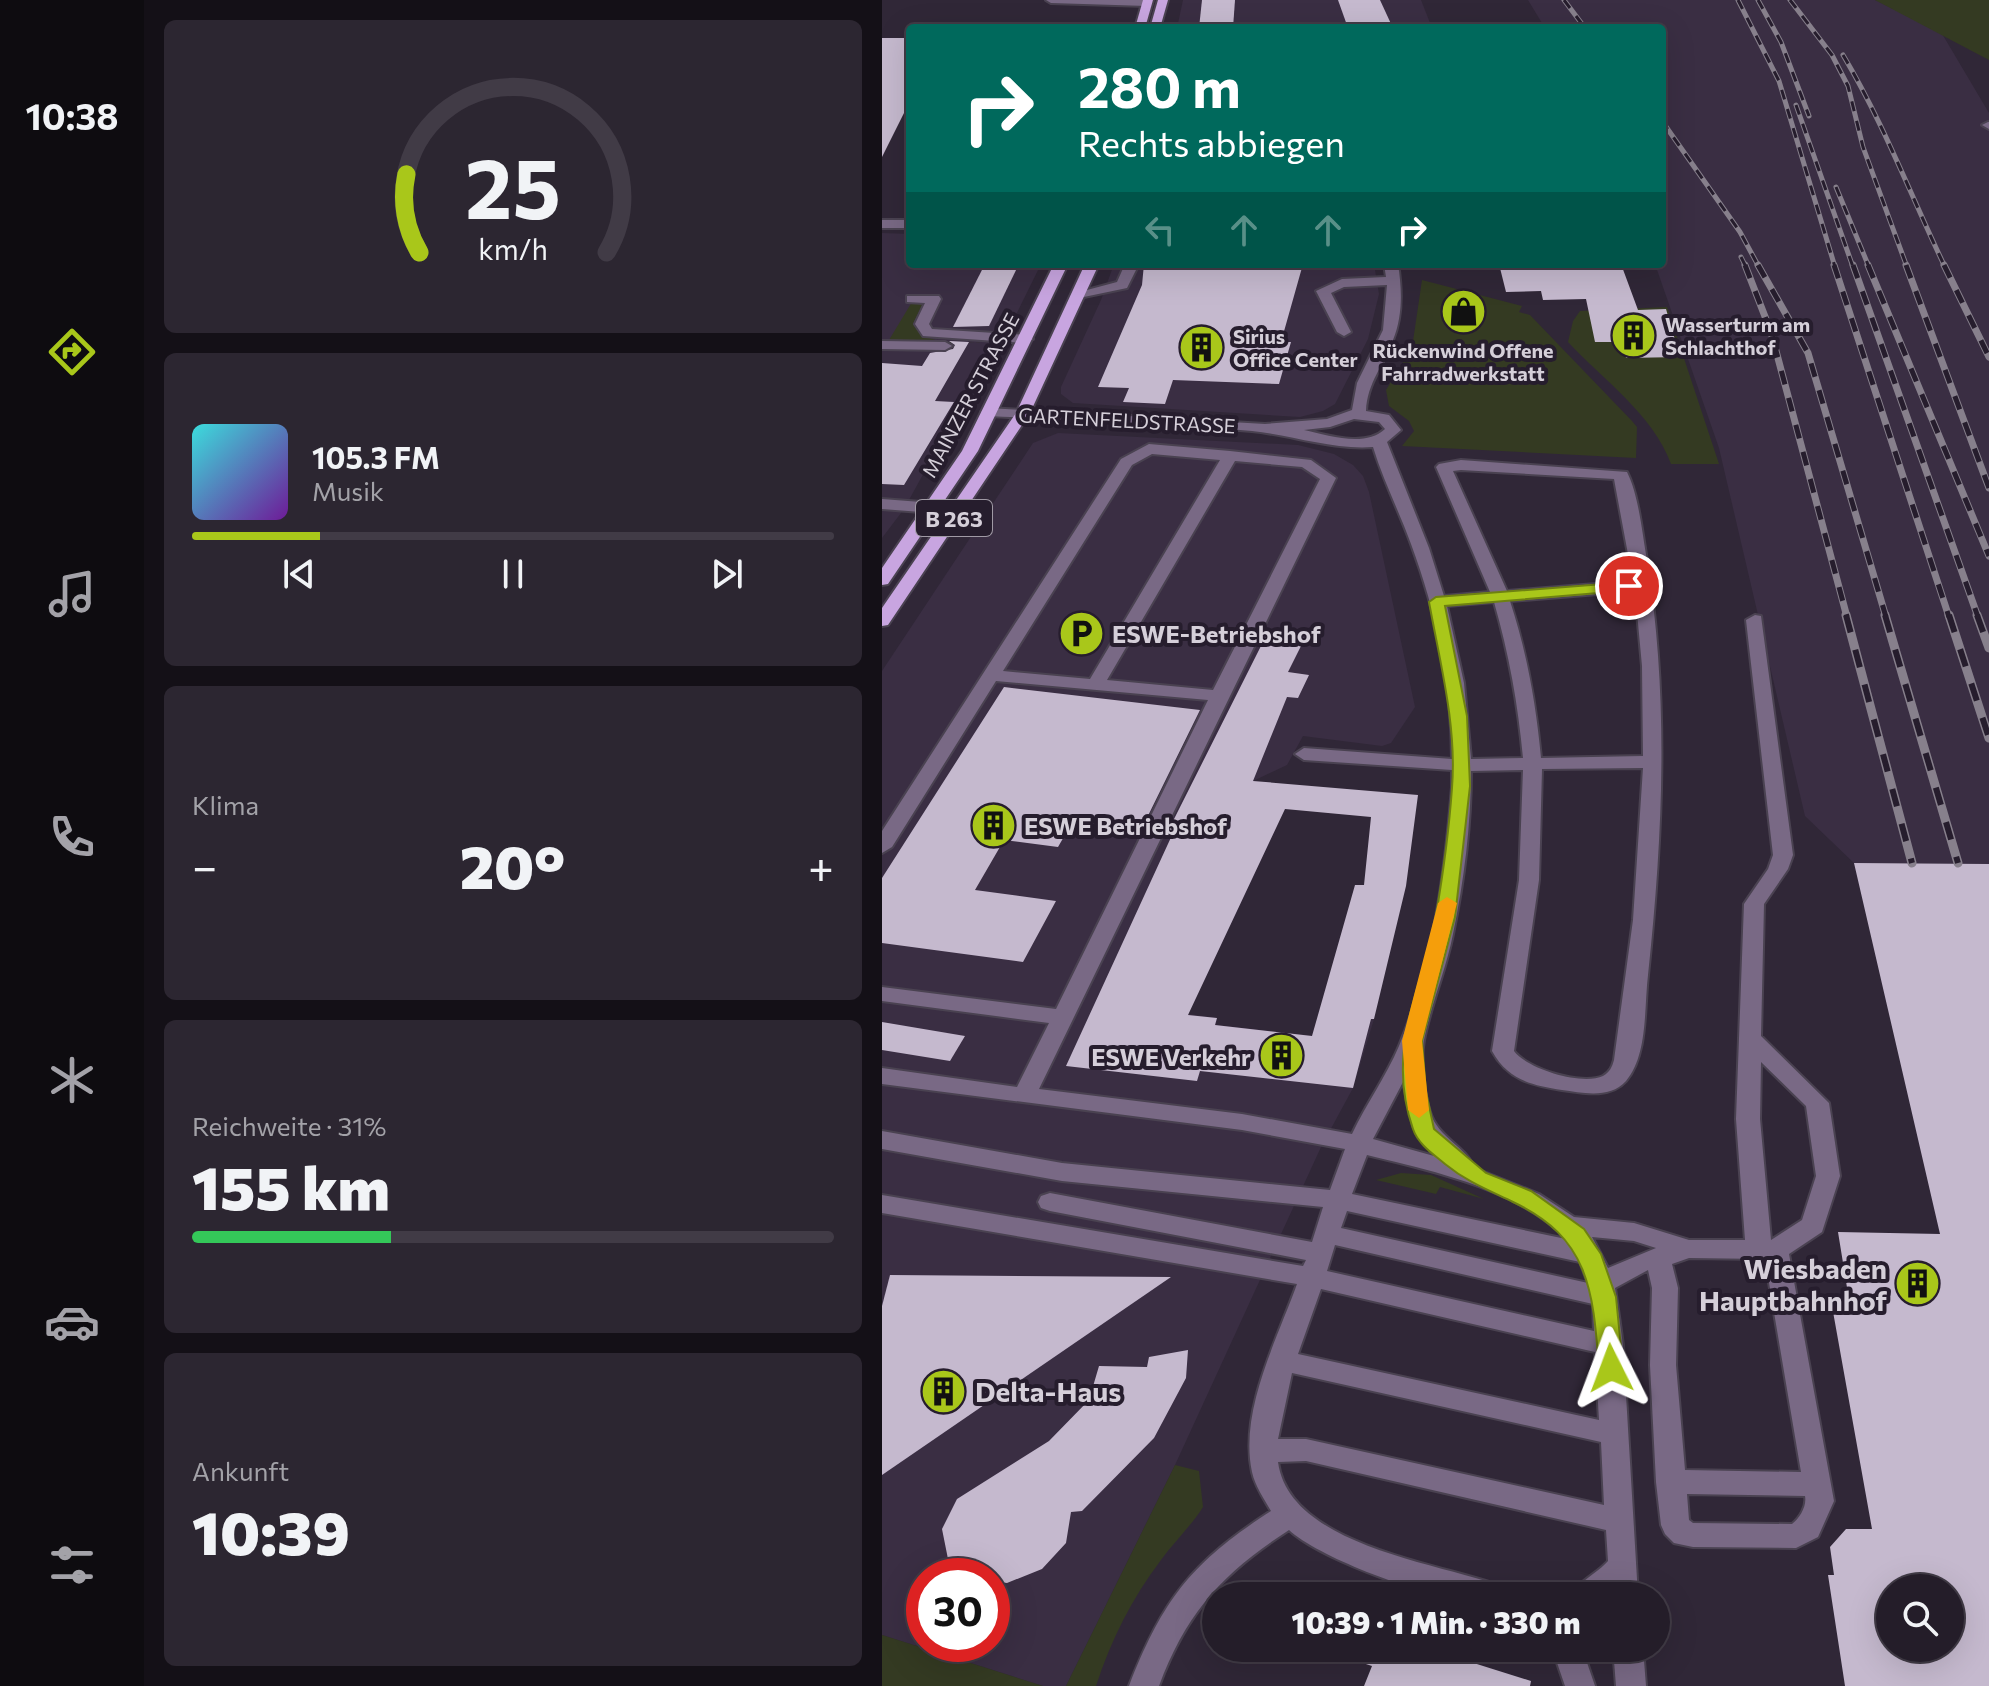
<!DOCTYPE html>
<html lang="de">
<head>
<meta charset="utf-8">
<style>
	body { margin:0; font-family:Commissioner,sans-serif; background:#2c2631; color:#f1f3f6; height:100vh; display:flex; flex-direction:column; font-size:30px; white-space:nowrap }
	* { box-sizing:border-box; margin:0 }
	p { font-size:26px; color:#a3a2a8 }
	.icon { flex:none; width:44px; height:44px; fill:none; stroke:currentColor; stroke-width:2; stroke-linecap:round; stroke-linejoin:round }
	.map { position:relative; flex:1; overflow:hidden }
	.details { display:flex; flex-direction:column; gap:20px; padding:20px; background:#141017; width:738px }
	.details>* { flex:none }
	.hud { position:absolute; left:24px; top:24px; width:760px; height:244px; border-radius:8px; box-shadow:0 8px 32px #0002,0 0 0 2px #413b46; background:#00695c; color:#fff; overflow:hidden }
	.buttons { position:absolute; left:994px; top:1574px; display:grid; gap:16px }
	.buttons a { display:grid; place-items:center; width:88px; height:88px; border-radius:50%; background:#241d29; box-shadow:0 8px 32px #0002,0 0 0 2px #413b46; font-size:40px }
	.speed { position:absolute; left:24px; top:1558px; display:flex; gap:16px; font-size:40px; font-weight:700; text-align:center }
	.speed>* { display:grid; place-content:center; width:104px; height:104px; border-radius:50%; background:#241d29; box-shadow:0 8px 32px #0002,0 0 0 2px #413b46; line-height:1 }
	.speed .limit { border:12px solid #d22; background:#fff; color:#111 }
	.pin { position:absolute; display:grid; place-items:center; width:68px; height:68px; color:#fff; margin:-34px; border:4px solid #fff; border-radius:50%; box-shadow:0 2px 8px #0007 }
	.me { position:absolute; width:88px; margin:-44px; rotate:357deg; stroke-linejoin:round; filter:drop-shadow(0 0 6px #0008) }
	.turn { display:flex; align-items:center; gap:28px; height:168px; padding:0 40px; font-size:36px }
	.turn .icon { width:104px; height:104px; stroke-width:2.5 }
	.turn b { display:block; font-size:56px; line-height:68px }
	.lanes { display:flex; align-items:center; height:76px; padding:0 40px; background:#0003; justify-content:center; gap:40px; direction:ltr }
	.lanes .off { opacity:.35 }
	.big { font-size:60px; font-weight:800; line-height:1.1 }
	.details .tile { flex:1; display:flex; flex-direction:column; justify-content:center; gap:12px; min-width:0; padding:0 28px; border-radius:12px; background:#2c2631 }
	.details .dial { align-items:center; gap:0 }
	.dial svg { height:208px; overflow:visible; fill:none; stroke:#413b46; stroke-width:7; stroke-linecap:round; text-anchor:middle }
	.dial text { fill:#f1f3f6; stroke:none }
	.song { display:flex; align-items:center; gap:24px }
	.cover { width:96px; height:96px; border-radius:12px; background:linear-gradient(135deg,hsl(180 70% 55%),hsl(280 70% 35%)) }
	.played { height:8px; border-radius:4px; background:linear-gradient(90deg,#a9c71a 20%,#413b46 20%) }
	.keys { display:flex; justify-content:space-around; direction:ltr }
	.heat { display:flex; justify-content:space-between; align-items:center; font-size:44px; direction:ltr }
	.charge { height:12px; border-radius:6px; background:linear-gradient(90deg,#34c759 31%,#413b46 0) }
	.trip { position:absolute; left:320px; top:1582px; width:468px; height:80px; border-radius:40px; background:#241d29; box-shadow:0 8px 32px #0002,0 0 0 2px #413b46; font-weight:800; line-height:80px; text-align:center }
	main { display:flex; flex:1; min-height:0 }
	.dock { display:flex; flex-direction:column; width:144px; justify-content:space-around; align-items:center; background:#0e0c10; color:#a3a2a8 }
	.dock .icon { width:56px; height:56px }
	.dock .active { color:#a9c71a }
	.dock b { font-size:36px; color:#f1f3f6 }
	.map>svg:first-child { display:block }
	.built { fill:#3a2e43; fill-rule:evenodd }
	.green { fill:#343a22 }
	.building { fill:#c5b9ce; fill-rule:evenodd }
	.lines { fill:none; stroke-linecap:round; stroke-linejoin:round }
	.minor-casing { stroke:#4a4251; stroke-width:4 }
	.major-casing { stroke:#4a4251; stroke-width:4 }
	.minor { fill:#796985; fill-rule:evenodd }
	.major { fill:#c8a5e0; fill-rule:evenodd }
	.rail-far2-casing { stroke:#87808c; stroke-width:5 }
	.rail-far1-casing { stroke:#87808c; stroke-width:7 }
	.rail-casing { stroke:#87808c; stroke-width:9 }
	.rail-far2 { stroke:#261d2d; stroke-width:3; stroke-dasharray:10; stroke-linecap:butt }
	.rail-far1 { stroke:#261d2d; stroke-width:5; stroke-dasharray:14; stroke-linecap:butt }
	.rail { stroke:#261d2d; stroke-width:6; stroke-dasharray:18; stroke-linecap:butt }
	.route { fill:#a9c71a; stroke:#6e8111; stroke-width:2 }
	.slow { fill:#f59e0b }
	.labels { text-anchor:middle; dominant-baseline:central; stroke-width:8; stroke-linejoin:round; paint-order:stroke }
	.far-poi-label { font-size:20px; font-weight:bold; fill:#d5cfd9; stroke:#261d2d; text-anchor:start }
	.far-street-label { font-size:20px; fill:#d5cfd9; stroke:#261d2d }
	.shield { fill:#261d2d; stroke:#a09aa5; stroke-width:2 }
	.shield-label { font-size:22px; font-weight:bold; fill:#d5cfd9 }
	.poi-label { font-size:24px; font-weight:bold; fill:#d5cfd9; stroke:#261d2d; text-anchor:start }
	.near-poi-label { font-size:28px; font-weight:bold; fill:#d5cfd9; stroke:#261d2d; text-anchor:end }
</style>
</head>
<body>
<main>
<nav class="dock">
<b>10:38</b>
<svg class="icon active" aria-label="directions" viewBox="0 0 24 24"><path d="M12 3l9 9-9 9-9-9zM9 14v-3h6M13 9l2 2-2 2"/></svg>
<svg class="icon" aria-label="music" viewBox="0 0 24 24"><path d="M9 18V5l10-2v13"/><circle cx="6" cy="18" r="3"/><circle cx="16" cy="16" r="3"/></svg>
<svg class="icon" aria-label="phone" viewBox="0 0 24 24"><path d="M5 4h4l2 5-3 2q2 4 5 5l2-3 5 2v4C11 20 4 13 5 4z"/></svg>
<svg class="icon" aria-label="climate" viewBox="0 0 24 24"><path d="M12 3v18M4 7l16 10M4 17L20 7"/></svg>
<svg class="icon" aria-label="car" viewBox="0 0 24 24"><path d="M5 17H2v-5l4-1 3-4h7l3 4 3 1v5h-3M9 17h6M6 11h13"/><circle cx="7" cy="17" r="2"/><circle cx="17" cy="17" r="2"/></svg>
<svg class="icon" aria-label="filters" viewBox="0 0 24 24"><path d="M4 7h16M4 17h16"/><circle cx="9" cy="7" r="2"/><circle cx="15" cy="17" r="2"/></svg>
</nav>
<section class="details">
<div class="tile dial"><svg viewBox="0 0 100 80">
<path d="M14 69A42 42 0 1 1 86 69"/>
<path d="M14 69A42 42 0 0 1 9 39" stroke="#a9c71a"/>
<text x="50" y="56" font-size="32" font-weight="700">25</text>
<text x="50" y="72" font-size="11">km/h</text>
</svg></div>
<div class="tile">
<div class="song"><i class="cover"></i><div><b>105.3 FM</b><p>Musik</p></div></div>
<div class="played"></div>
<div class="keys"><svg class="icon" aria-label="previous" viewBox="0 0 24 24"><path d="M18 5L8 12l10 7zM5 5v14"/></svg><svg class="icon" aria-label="pause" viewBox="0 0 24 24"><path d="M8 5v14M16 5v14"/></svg><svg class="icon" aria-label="next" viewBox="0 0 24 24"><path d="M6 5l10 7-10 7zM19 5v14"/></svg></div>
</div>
<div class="tile"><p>Klima</p>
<div class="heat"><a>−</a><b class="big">20°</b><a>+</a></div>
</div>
<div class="tile"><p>Reichweite · 31%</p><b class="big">155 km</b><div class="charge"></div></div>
<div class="tile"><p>Ankunft</p><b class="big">10:39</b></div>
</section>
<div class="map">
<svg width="1107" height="1686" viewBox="0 0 1107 1686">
	<rect width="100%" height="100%" fill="#302737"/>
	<!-- built -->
	<g class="built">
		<polygon points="301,0 539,0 550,28 295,28"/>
		<polygon points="646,0 993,0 1059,32 1107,113 1107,864 972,863 923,816 837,448 773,264 780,264 780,28 663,28"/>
		<polygon points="0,233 28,234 28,264 159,264 123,337 89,387 22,509 0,538"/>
		<polygon points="232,264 492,264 497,294 486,339 453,404 441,411 418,417 191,403 179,394 179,387 219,300"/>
		<path d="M176 433 416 445 452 454 471 465 481 476 487 492 533 707 509 743 500 746 421 736 405 765 371 781 395 826 306 1014 335 1018 334 1025 442 1037 449 1015 492 1019 471 1088 439 1147 293 1465 184 1686H161L0 1635V671L151 443ZM42 1576H110V1644H42Z"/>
	</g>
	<!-- green -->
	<g class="green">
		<polygon points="993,0 1107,0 1107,60"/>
		<polygon points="540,280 640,306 637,312 648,315 750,421 755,427 754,458 520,446 532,431 527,421 507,406 504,390 530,348"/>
		<path d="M30 302 41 303 31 324C45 347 78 342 101 343L7 340Z"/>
		<path d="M785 307 837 464H789C771 414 721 380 686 342L691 321 698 311Z"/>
		<polygon points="519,1173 549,1175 602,1199 558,1187 554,1194 494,1180"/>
		<path d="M293 1465 317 1471 321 1507C309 1526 292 1542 279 1560 250 1598 229 1640 214 1686H184Z"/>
		<polygon points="0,1635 161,1686 0,1686"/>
	</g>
	<!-- building -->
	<g class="building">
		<polygon points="320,0 353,0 351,28 317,28"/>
		<polygon points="456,0 498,0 510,26 466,28"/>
		<polygon points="0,38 28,38 28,101 0,157"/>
		<polygon points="103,264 137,264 107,326 71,327"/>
		<polygon points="262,264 421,264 399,342 409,342 397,384 291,380 283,404 241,402 247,388 216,387 260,285"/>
		<polygon points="617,264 739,264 756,310 784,309 798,357 744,358 740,342 713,342 704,299 661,300 659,291 624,292"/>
		<polygon points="67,341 87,342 53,401 72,402 22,485 0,484 0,363 40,366 48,353 71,349 73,345"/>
		<path d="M385 634 423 638 406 672 427 675 416 698 405 697 371 781 536 795 524 886 492 1019H489L471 1088 318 1071 315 1081 184 1066 291 833H285ZM403 809 489 817 482 885H473L430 1036 333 1025 335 1018 306 1015Z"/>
		<polygon points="122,687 318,710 259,830 191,821 176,847 122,840 93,890 174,901 141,962 0,943 0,878"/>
		<path d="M972 863 1107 864V1686H963L946 1575H952L948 1547 964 1529H990L950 1306H968L956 1232 1058 1234ZM1008 1588H1068V1648H1008Z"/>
		<polygon points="0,1022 83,1036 68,1061 0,1050"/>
		<polygon points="8,1275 289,1277 0,1475 0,1306"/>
		<polygon points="306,1350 304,1378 272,1438 200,1511 189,1512 184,1543 160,1569 125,1583 110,1581 110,1576 86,1576 66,1559 60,1529 75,1499 167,1441 207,1400 217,1366 265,1367 267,1357"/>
		<polygon points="451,1648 544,1648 649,1681 648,1686 482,1686 490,1666 450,1653"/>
	</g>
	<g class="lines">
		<defs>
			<g id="minor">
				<polygon points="164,0 265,0 270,3 265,6 169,3"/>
				<polygon points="1106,122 1107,122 1107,129 1100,125"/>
				<rect x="0" y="220" width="28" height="8"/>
				<polygon points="243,264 257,264 245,288 197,298 190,294 235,282"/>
				<path d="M502 264H516C520 289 521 316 511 340 502 365 485 383 484 411L507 415 519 430 505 442 547 548 562 596 608 592 554 467 557 464 579 460 745 472C757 496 760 533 765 560 787 697 781 835 766 975 762 1008 766 1055 744 1081 728 1099 701 1093 680 1090 649 1085 626 1080 610 1051L637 880 641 770 589 771C589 825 582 881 571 934 564 970 549 1004 542 1040 538 1060 542 1093 548 1112 556 1138 586 1148 592 1168L657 1194 692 1217 752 1223 807 1240H863L854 1119 862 904 886 869 891 855 864 620 873 615 879 616 911 855 906 869 882 904 879 1036 947 1103 958 1176 940 1232 907 1254 952 1501 936 1537 914 1548 811 1547 792 1543 783 1534 779 1525 774 1482 768 1365 770 1288 766 1270 733 1288 741 1345 756 1596H690C696 1581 715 1574 726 1561L724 1530 424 1461 396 1462C407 1546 558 1563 622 1587L626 1596C608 1596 588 1597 570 1596 531 1593 435 1556 407 1530 341 1573 305 1611 277 1686H247C281 1599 310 1562 389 1511 382 1499 373 1486 370 1472 357 1411 395 1340 415 1284L0 1213V1195L421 1266 424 1260 168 1211 159 1208 156 1202 159 1196 168 1193 430 1242 441 1207 180 1181 0 1149V1131L180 1163 448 1190 463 1149 360 1130 0 1084V1068L135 1087 167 1023 0 1001V987L174 1009 326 700 114 681 10 847 0 853V831L239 459 267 444 348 451 429 460 454 478 157 1089 360 1114 470 1134C484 1104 504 1077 517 1046 551 965 563 874 570 787V770L422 760 413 754 422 748 570 759C570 686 554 611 529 544 517 511 501 480 491 447 451 450 410 435 370 431 282 423 194 420 106 416L99 412 106 408 383 424 445 419 470 410 475 383 501 330 505 285 462 287 449 293 469 332 462 336 455 332 434 291 460 279 504 277ZM472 419 497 422 503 429C483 448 446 435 422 430L448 427ZM270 454 338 460 208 679 121 671 250 465ZM353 461 420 467 438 479 331 690 225 680ZM579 470 732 479 751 581 625 591 571 471ZM753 591 760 666 761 756 659 758C654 704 645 653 628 601ZM612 602C627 654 636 704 641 758L589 759 582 683 565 606ZM761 768 751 920 732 1060C730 1067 728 1072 721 1076 700 1086 645 1069 632 1051L657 880 660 769ZM879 1062 924 1106 934 1176 920 1220 889 1240 878 1119ZM521 1082 531 1126 552 1156 491 1139ZM485 1155C547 1170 640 1190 684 1239L470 1194ZM465 1211 698 1262 706 1283 459 1228ZM710 1237 752 1241 774 1248 726 1268ZM453 1245 711 1304 712 1331 445 1271ZM807 1258 883 1259 919 1472 803 1470 794 1365 796 1288 790 1264ZM439 1289 713 1352 717 1420 416 1354ZM410 1373 719 1442 722 1505 424 1439H396ZM805 1494 923 1496C925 1506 918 1518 910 1524L811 1523 807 1520Z"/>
				<polygon points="25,296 57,296 59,299 47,324 50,329 144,335 151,339 144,343 41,336 33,324 43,303 25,302"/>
				<polygon points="0,341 63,342 70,346 63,350 0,349"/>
				<polygon points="0,499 52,503 60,508 52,513 0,509"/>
				<polygon points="670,1648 700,1648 713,1686 683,1686"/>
				<polygon points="731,1648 761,1648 764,1686 734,1686"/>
			</g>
			<g id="major">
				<polygon points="261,0 271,0 263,28 253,28"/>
				<polygon points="276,0 286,0 278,28 268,28"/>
				<polygon points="172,264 186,264 96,451 6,584 0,585 0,568 80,451"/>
				<polygon points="203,264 217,264 148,413 6,625 0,626 0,608 134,413"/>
			</g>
		</defs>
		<!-- minor casing -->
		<use href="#minor" class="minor-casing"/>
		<!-- major casing -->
		<use href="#major" class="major-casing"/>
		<!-- minor -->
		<use href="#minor" class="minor"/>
		<!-- major -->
		<use href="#major" class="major"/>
		<defs>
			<g id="rail-far2">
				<polyline points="682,0 703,28"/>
				<polyline points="856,0 897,81 953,267"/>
				<polyline points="876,0 899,42 927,116"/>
				<polyline points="908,0 950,55 966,86 981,147 1025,267"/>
				<path d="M961 55C1001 122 1029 196 1063 267"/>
				<polyline points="914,105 971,267"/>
				<polyline points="780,121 858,232 877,267"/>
				<polyline points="954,187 987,267"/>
				<polyline points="859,257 864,267"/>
			</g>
			<g id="rail-far1">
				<polyline points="863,265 889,332 965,617"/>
				<polyline points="876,265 926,353 1004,617"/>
				<polyline points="952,265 1067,617"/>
				<polyline points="971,265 1096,617"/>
				<polyline points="986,265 1107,556"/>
				<polyline points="1024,265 1107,488"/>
				<polyline points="1062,265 1107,357"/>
			</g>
			<g id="rail">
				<polyline points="964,615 1030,863"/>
				<polyline points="1003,615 1076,863"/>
				<polyline points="1067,615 1107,738"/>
				<polyline points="1095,615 1107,648"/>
			</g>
		</defs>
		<!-- rail-far2 casing -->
		<use href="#rail-far2" class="rail-far2-casing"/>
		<!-- rail-far1 casing -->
		<use href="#rail-far1" class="rail-far1-casing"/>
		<!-- rail casing -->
		<use href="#rail" class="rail-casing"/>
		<!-- rail-far2 -->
		<use href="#rail-far2" class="rail-far2"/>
		<!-- rail-far1 -->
		<use href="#rail-far1" class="rail-far1"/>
		<!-- rail -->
		<use href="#rail" class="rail"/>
	</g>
	<!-- route -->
	<path class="route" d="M747 582 754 586 752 590 563 606 585 716 588 786 573 917 540 1041 544 1092 552 1129 604 1173 649 1191 702 1229 719 1254 734 1297 741 1368 737 1375 729 1378 720 1375 717 1368C711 1292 708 1238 631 1202 606 1190 585 1182 563 1164 551 1154 536 1144 531 1129 503 1049 540 991 554 915 561 874 567 830 570 788 575 726 558 663 547 602L554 597Z"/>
	<!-- slow -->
	<polygon class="slow" points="565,897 575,903 540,1041 547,1110 537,1118 526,1110 520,1041 556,903"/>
	<!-- icons -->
	<defs>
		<symbol id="shop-disc" viewBox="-11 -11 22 22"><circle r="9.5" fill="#a9c71a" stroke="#261d2d"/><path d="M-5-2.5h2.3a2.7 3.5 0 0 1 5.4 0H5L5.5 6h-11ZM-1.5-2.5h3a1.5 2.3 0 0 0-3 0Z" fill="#111"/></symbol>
		<symbol id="building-disc" viewBox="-11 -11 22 22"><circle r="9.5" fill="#a9c71a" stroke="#261d2d"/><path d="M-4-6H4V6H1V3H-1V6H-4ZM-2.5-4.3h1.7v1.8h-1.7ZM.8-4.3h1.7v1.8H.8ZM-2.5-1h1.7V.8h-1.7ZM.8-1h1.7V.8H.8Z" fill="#111"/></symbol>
		<symbol id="parking-disc" viewBox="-11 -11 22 22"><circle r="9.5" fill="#a9c71a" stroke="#261d2d"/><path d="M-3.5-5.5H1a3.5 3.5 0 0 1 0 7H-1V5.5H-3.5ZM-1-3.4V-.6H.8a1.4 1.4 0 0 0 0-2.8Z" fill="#111"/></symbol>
	</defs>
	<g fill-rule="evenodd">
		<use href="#shop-disc" x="556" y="286" width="51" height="51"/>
		<use href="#building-disc" x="726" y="310" width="51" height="51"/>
		<use href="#building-disc" x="294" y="322" width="51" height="51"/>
		<use href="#parking-disc" x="174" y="608" width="51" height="51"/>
		<use href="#building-disc" x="86" y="800" width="51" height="51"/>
		<use href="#building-disc" x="374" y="1030" width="51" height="51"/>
		<use href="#building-disc" x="1010" y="1258" width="51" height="51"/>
		<use href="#building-disc" x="36" y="1366" width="51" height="51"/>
	</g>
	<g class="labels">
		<!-- far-poi labels -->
		<g class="far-poi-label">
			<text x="783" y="324">Wasserturm am<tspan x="783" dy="23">Schlachthof</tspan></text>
			<text x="351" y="336">Sirius<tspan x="351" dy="23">Office Center</tspan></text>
			<text x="581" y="350" text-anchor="middle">Rückenwind Offene<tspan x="581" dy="23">Fahrradwerkstatt</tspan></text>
		</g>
		<!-- far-street labels -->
		<g class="far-street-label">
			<text transform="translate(88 395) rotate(-62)">MAINZER STRASSE</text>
			<text transform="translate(245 420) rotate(3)">GARTENFELDSTRASSE</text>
		</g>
		<!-- shield labels -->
		<rect class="shield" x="34" y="500" width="76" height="36" rx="6"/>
		<g class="shield-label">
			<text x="72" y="518">B 263</text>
		</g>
		<!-- poi labels -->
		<g class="poi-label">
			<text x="230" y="633">ESWE-Betriebshof</text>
			<text x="142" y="825">ESWE Betriebshof</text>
			<text x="369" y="1056" text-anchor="end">ESWE Verkehr</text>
		</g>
		<!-- near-poi labels -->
		<g class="near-poi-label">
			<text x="1005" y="1268">Wiesbaden<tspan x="1005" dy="32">Hauptbahnhof</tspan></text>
			<text x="93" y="1391" text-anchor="start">Delta-Haus</text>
		</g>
	</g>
</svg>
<div class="buttons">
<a><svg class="icon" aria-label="search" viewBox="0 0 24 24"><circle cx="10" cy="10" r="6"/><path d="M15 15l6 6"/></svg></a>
</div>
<div class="speed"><div class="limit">30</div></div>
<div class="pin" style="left:747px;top:586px;background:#d93025"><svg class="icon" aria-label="arrive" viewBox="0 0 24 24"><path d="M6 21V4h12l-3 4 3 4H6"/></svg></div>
<svg class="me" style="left:729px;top:1368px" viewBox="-20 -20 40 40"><path d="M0-17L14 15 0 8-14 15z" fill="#a9c71a" stroke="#fff" stroke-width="4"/></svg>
<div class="trip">10:39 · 1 Min. · 330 m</div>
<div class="hud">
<div class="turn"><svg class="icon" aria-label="right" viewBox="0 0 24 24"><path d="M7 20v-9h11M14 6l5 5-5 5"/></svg><div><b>280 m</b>Rechts abbiegen</div></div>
<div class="lanes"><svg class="icon off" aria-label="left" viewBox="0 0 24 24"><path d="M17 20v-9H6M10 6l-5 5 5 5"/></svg><svg class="icon off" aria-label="ahead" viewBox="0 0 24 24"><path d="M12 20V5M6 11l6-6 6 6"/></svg><svg class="icon off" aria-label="ahead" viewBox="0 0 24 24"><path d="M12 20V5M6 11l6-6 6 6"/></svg><svg class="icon" aria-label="right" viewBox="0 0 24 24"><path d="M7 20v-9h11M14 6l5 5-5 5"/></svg></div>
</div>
</div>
</main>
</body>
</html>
